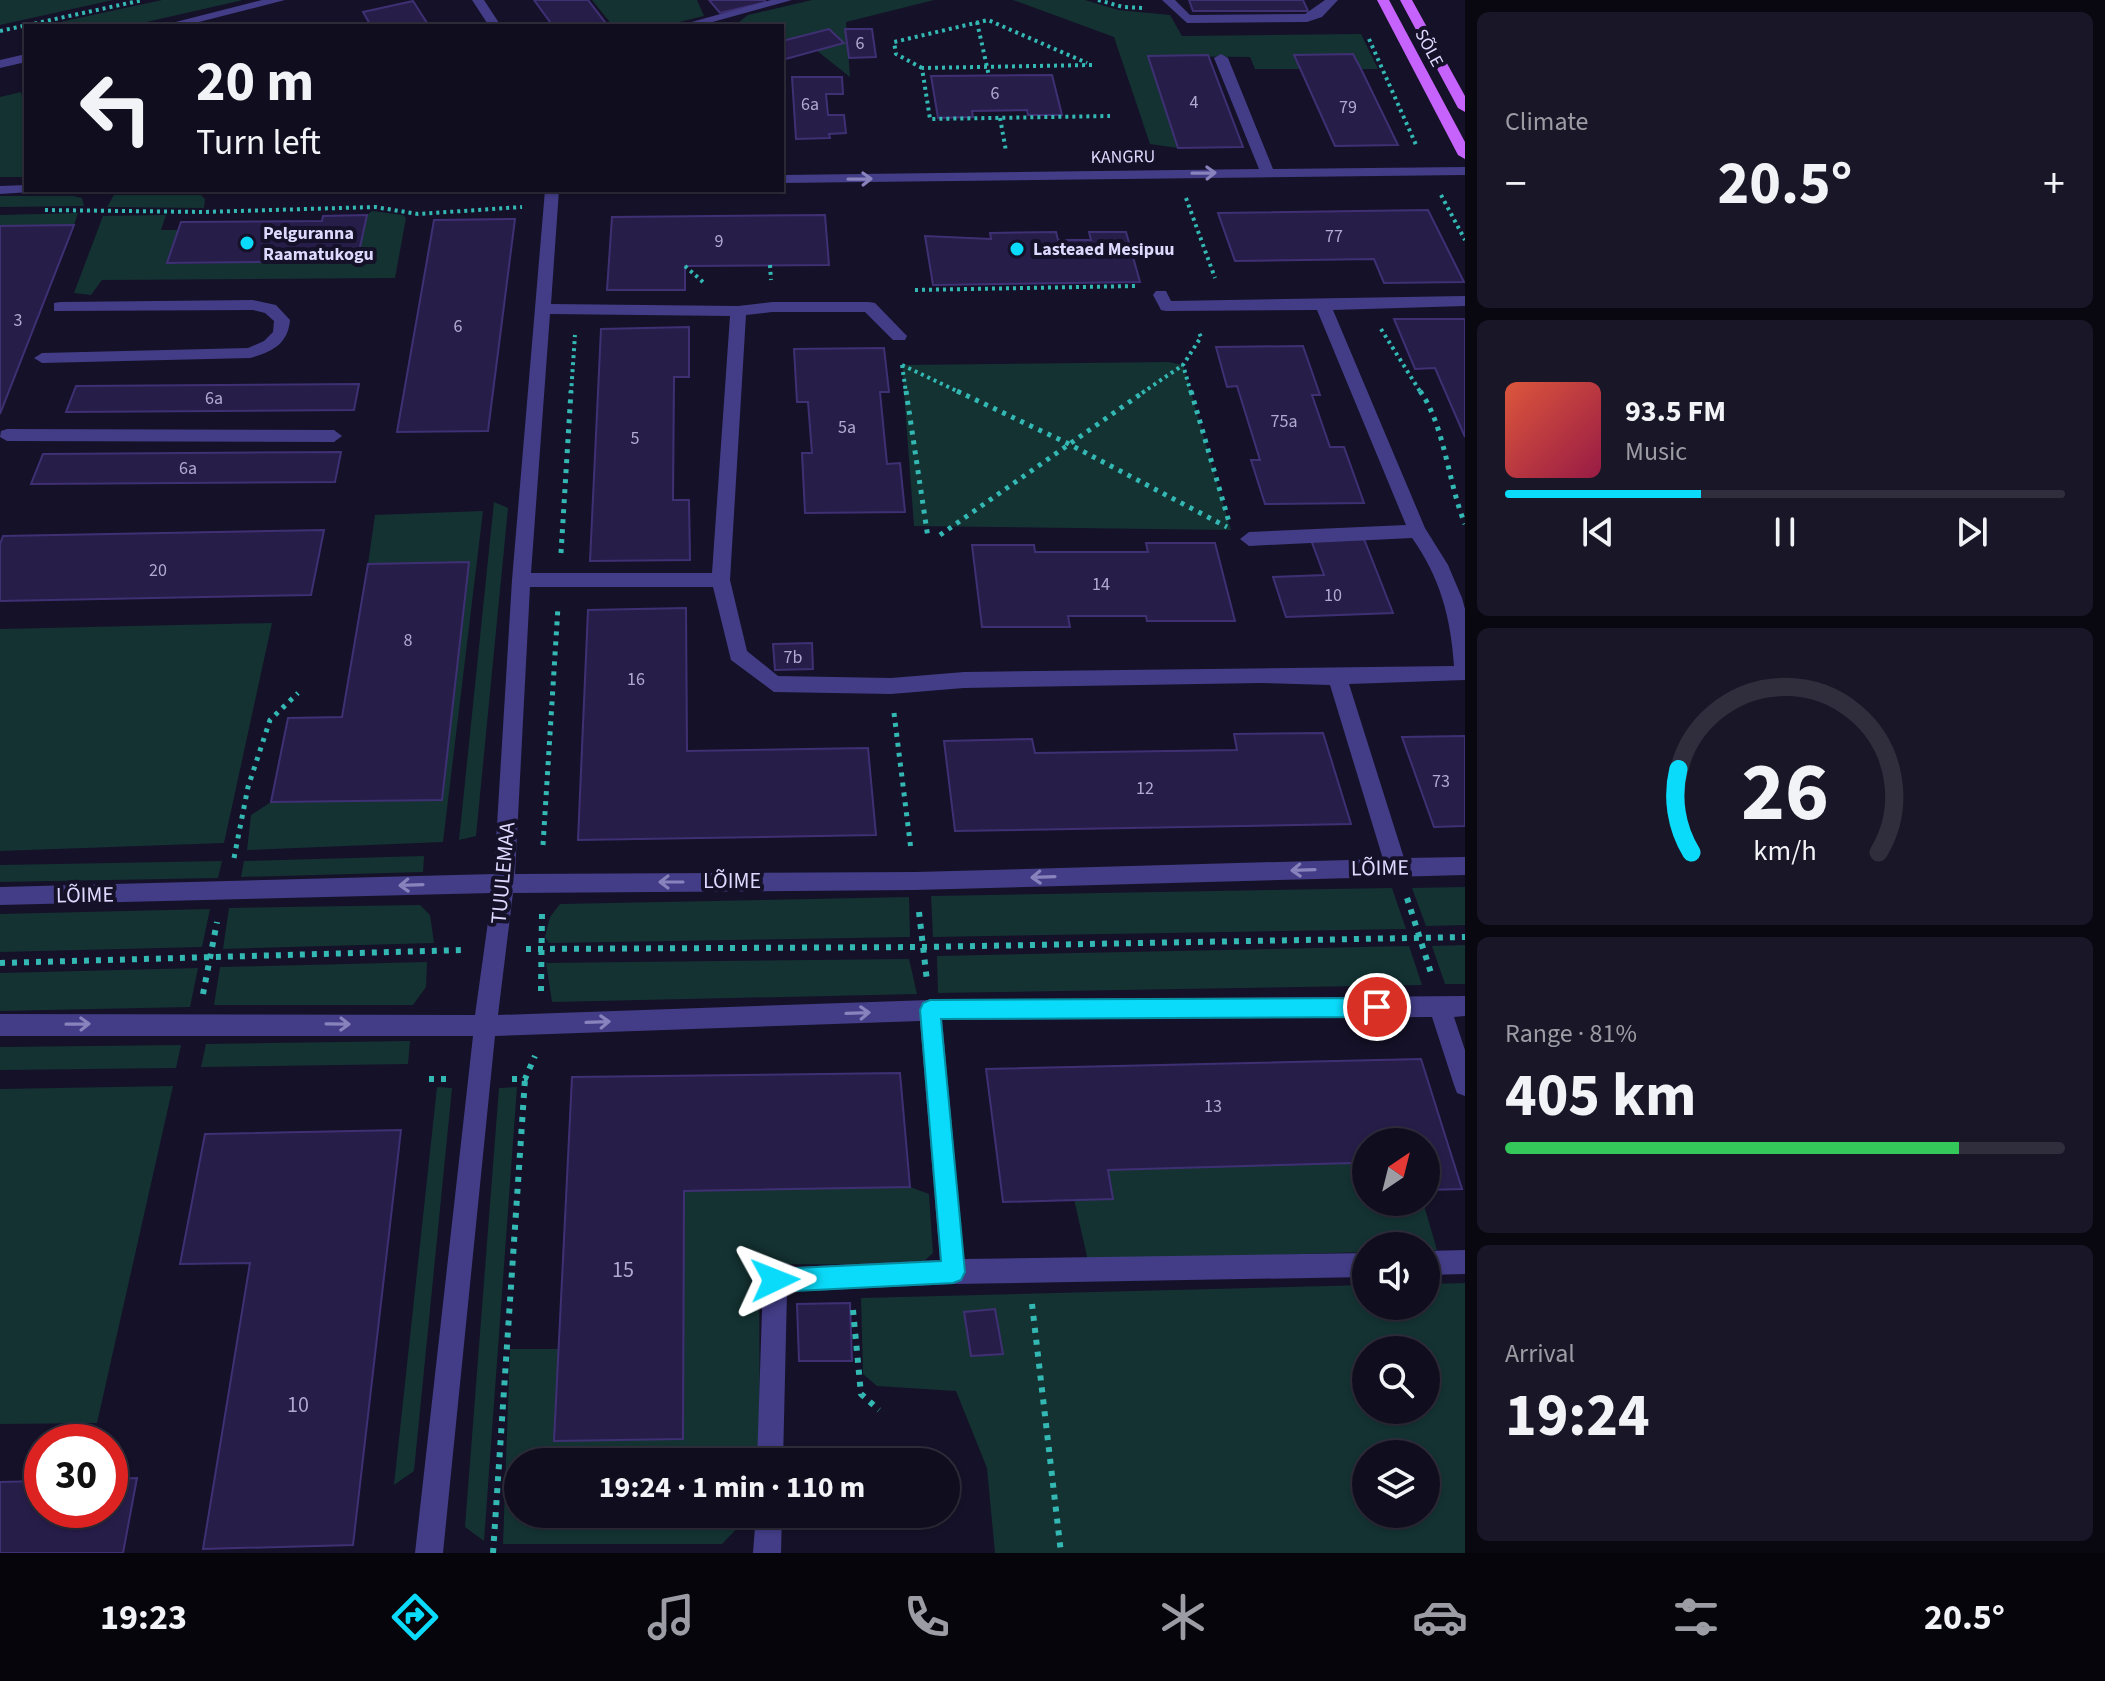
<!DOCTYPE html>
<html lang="en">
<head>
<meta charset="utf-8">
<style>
	body { margin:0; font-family:"Source Sans 3",sans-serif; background:#191627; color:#f1f3f6; height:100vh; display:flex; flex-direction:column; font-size:30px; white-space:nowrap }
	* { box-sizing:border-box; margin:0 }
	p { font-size:26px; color:#9c9ca4 }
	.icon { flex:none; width:44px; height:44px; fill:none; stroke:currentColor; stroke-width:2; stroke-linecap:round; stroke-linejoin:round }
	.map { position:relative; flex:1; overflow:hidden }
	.details { display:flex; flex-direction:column; gap:12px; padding:12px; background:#090710; width:640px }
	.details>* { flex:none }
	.guide { position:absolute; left:24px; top:24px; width:760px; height:168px; border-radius:0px; box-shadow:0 2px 6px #0004,0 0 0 2px #302d3c; background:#100d1e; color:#f1f3f6; overflow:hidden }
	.needle { width:52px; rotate:35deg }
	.controls { position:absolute; left:1352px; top:1128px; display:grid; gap:16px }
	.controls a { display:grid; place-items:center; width:88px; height:88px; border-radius:50%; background:#100d1e; box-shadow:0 2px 6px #0004,0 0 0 2px #302d3c; font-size:40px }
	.speed { position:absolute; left:24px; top:1424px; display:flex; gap:16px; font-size:40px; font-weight:700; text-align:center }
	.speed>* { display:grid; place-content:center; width:104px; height:104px; border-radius:50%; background:#100d1e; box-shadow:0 2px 6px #0004,0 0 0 2px #302d3c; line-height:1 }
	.speed .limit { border:12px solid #d22; background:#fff; color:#111 }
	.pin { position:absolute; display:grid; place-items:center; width:68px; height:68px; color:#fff; margin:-34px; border:4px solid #fff; border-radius:50%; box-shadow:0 2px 8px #0007 }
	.me { position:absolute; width:88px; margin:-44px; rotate:88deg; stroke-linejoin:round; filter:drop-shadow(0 0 6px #0008) }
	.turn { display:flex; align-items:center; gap:28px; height:168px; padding:0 40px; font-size:36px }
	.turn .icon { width:104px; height:104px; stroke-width:2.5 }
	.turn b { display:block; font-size:56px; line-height:68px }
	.big { font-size:60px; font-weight:700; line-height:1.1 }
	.details .widget { flex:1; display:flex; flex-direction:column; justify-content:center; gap:12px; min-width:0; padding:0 28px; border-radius:12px; background:#191627 }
	.details .dial { align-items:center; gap:0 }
	.dial svg { height:208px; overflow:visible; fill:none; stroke:#302d3c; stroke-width:7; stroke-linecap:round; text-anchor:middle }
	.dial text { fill:#f1f3f6; stroke:none }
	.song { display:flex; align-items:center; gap:24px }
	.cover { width:96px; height:96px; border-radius:12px; background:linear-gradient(135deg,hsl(10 70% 55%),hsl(340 70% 35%)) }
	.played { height:8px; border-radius:4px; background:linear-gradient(90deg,#0adbfa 35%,#302d3c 35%) }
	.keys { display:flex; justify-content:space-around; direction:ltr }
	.heat { display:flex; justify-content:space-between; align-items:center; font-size:44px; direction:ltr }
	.charge { height:12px; border-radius:6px; background:linear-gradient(90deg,#34c759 81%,#302d3c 0) }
	.trip { position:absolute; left:504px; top:1448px; width:456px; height:80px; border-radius:40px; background:#100d1e; box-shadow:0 2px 6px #0004,0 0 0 2px #302d3c; font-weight:700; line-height:80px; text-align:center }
	.tabs { display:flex; height:128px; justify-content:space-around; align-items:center; background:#06050c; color:#9c9ca4 }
	.tabs .icon { width:56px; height:56px }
	.tabs .active { color:#0adbfa }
	.tabs b { font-size:36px; color:#f1f3f6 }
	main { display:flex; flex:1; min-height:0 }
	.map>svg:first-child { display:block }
	.green { fill:#143232; fill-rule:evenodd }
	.building { fill:#271d49; stroke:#3f3074; stroke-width:2 }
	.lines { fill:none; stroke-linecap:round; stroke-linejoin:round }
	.path-far2 { stroke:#33b8b4; stroke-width:4; stroke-dasharray:3 4; stroke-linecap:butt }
	.path-far1 { stroke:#33b8b4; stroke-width:5; stroke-dasharray:4 6; stroke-linecap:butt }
	.path { stroke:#33b8b4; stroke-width:6; stroke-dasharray:5 7; stroke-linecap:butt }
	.minor { fill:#423d86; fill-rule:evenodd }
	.major { fill:#c663fc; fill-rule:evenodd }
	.oneway { stroke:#8883bc }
	.route { fill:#0adbfa; stroke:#068ea2; stroke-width:2 }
	.poi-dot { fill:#0adbfa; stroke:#151128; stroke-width:3 }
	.labels { text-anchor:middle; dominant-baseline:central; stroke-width:8; stroke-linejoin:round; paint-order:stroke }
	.number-label { font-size:18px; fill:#b0aad1 }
	.far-street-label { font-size:18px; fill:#ded9fe; stroke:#151128 }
	.far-poi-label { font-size:18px; font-weight:bold; fill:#ded9fe; stroke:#151128; text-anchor:start }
	.street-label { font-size:22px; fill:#ded9fe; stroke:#151128 }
	.near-number-label { font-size:22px; fill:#b0aad1 }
</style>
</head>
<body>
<main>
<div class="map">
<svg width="1465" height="1553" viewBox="0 0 1465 1553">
	<rect width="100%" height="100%" fill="#151128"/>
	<!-- green -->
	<g class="green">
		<polygon points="0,0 113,0 0,25"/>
		<polygon points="162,0 243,0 129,26 42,26"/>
		<polygon points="592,0 697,0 704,16 663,26 613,26"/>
		<polygon points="812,0 934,0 846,22 850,77 816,50 843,43 829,29 782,41 782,26 734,26 748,15"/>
		<polygon points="1013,0 1085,0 1118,10 1170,15 1182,36 1361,34 1378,69 1361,69 1353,54 1295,55 1301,69 1255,69 1250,57 1148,56 1178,148 1150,144 1114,37"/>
		<polygon points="21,92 26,112 26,177 0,177 0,97"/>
		<polygon points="114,195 201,195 205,199 204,208 107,207"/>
		<polygon points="0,196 73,196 82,198 84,206 0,207"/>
		<polygon points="372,211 403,215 406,218 395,278 102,280 91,295 74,293 103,216 166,215 161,230 178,230 169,264 357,261 367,215"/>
		<polygon points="78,213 74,225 0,226 0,215"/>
		<polygon points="1169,362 1183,365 1231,530 914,526 902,365"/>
		<polygon points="494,502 508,508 476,836 459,840"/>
		<polygon points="483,511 443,842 247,850 251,815 271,802 442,800 469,563 368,564 375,515"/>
		<polygon points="272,623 224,843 0,851 0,629"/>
		<polygon points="424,856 423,872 241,877 244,861"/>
		<polygon points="222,861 218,878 0,882 0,865"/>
		<polygon points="1465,887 1465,925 1426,926 1412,888"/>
		<polygon points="1392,888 1406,929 933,937 931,896"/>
		<polygon points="909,897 910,937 549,943 545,937 550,917 560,904"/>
		<polygon points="420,905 430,915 434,943 223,949 229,908"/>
		<polygon points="210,909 202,947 0,952 0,914"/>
		<polygon points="1465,945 1465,984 1445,984 1432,946"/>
		<polygon points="1409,946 1422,985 938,993 937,956"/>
		<polygon points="909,959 917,994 552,1002 546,963"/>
		<polygon points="427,962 426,987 413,1005 214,1005 220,967"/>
		<polygon points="198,968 190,1007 0,1011 0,973"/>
		<polygon points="410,1041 408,1064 201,1067 206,1044"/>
		<polygon points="181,1045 176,1068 0,1070 0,1047"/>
		<polygon points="173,1086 97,1423 0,1424 0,1089"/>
		<polygon points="437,1087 452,1088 414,1471 394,1485"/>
		<polygon points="517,1087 484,1541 465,1527 499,1088"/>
		<polygon points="1352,1163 1360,1191 1366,1191 1366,1202 1423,1202 1437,1250 1426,1250 1426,1246 1366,1246 1366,1252 1088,1261 1074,1199 1113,1199 1108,1170"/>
		<polygon points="910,1187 929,1194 933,1253 920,1265 759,1264 760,1462 518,1462 518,1514 751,1514 722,1544 503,1544 510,1349 559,1349 683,1438 684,1191"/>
		<path d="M1465 1283V1553H995L987 1468 956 1391 877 1386 863 1374 861 1298 1366 1285V1306H1426V1284ZM1366 1350H1426V1410H1366ZM1366 1454H1426V1514H1366Z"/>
	</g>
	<!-- building -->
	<g class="building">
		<polygon points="534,0 588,0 608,26 553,26"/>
		<polygon points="709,0 764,0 766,2 720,13"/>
		<polygon points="1189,0 1303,0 1308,11 1193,11"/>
		<polygon points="413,1 429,26 371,26 363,12"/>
		<polygon points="829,29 844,43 782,60 782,41"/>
		<polygon points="845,29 872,29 876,57 849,58"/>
		<polygon points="1353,54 1361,69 1398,145 1335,146 1294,55"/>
		<polygon points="1208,55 1243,147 1178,148 1148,56"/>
		<polygon points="1052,75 1062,115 1028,115 1027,110 972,111 973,117 938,118 931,76"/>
		<polygon points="792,77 842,77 843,94 826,94 828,115 844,115 846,133 829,134 830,138 796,139"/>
		<polygon points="1428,210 1464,282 1384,283 1374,259 1235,261 1218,213"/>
		<polygon points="367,215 357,261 167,263 181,222 322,221 323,216"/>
		<polygon points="825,215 829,265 685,266 685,290 607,290 612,217"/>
		<polygon points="515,219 488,431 397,432 434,220"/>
		<polygon points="74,225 0,414 0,226"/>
		<polygon points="1056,232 1058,240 1091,240 1089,232 1126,232 1140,282 933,285 925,236 991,239 990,233"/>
		<polygon points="1394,319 1465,319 1465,437 1435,368 1415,369"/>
		<polygon points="689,327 689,377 674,377 673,500 689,500 690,560 590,561 601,329"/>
		<polygon points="1303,346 1320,395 1312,395 1330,447 1344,447 1364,503 1265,504 1251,460 1260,460 1237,386 1227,387 1216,347"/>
		<polygon points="884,348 889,392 880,392 887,464 900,463 905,512 805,513 802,453 812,453 808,402 797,402 794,349"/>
		<polygon points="359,384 354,410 66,412 76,386"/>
		<polygon points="341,452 335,482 31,484 43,454"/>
		<polygon points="324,530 311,595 0,601 0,544 3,536"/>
		<polygon points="1364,539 1393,613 1286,617 1273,577 1324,575 1311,540"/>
		<polygon points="1146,543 1215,543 1235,621 1147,621 1146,616 1068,616 1070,627 982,627 972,545 1034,545 1035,552 1148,552"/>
		<polygon points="469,562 442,800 271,802 288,718 342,717 368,564"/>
		<polygon points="686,608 687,751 868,748 876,835 578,840 588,610"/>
		<polygon points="812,643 813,669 775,670 773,644"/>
		<polygon points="1323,733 1351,824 955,831 944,741 1032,739 1035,753 1237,750 1234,734"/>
		<polygon points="1465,736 1465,826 1434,827 1402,737"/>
		<polygon points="1421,1059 1462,1189 1426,1190 1426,1142 1366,1142 1366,1191 1360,1191 1352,1163 1108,1170 1113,1199 1003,1202 986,1069"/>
		<polygon points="900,1073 910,1187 684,1191 683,1439 554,1441 572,1077"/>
		<polygon points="401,1130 353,1545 203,1549 250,1263 180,1264 205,1134"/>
		<polygon points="850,1303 852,1361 799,1361 797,1304"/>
		<polygon points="995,1309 1003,1354 971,1356 964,1312"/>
		<polygon points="137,1478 123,1553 0,1553 0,1482 42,1481 42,1510 110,1510 110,1479"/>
	</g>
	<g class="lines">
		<!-- path-far2 -->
		<g class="path-far2">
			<polyline points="1098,0 1123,7 1144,8"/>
			<polyline points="977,22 989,76"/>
			<polyline points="0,31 143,0"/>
			<polyline points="1369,39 1417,147"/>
			<polyline points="1092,65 922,68 930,119 1110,116"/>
			<polyline points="922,68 896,54 894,42 988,20 1087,63"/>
			<polyline points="1000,118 1006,151"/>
			<polyline points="1441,195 1465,240"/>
			<polyline points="1186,198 1215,278"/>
			<polyline points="45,210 203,212 375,207 418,214 522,207"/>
			<polyline points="770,265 771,280"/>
			<polyline points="685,266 703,282"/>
			<polyline points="915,290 1138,286"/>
			<polyline points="1381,329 1421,393"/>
			<polyline points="902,365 961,393"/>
			<polyline points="902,365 906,393"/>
			<polyline points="571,393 575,335"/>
			<polyline points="1142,393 1183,365"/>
			<polyline points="1191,393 1183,365 1201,337 1199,333"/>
		</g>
		<!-- path-far1 -->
		<g class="path-far1">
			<polyline points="906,391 928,538"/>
			<polyline points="957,391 1067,443 1227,527"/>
			<polyline points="1191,391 1229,522"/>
			<path d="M1420 391C1445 426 1448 483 1465 524"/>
			<polyline points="940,535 1145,391"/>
			<polyline points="561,553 571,391"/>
			<polyline points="894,713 911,850"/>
			<polyline points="543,845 558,607"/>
			<polyline points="234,858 248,787 270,720 298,693"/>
		</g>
		<!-- path -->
		<g class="path">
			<polyline points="1407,898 1432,976"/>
			<polyline points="919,912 927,981"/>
			<polyline points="526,949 924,947 1465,937"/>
			<polyline points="0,963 464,950"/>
			<polyline points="541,991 542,913"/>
			<polyline points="203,994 217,922"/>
			<polyline points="429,1079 446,1079"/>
			<polyline points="512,1079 525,1079 535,1056"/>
			<polyline points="1032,1304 1061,1553"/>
			<polyline points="853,1310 861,1394 879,1410"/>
			<polyline points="493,1553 525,1079"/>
		</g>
		<!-- minor -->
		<g class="minor">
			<polygon points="262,0 285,0 183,26 160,26"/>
			<polygon points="472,0 484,0 501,26 489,26"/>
			<polygon points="771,0 792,0 698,26 677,26"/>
			<polygon points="1162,0 1175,0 1190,15 1305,14 1325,0 1338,0 1322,17 1307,22 1187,23"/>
			<polygon points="26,54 26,62 0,68 0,60"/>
			<polygon points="1221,54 1228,58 1273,169 1465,167 1465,175 782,183 782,175 1259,169 1214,58"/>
			<polygon points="26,185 26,190 33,190 31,192 0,194 0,186"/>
			<path d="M545 190H559L551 304 738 306 772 302H869L875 303 907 336 905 340H893L865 312H772L746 315 730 580 747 651 778 676 891 678 964 672 1454 666C1451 618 1440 577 1412 538L1249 546 1240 539 1249 532 1406 525 1317 310 1166 311 1161 310 1153 295 1156 291H1166L1171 301 1465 296V306L1333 310 1425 528 1448 565 1462 598 1465 609V680L1349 684 1404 858 1465 857V875L915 890 513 893 498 1015 930 1000 1465 996V1016L1454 1017 1465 1050V1096L1457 1093 1454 1085 1432 1017 942 1020 964 1259 1366 1253V1277L953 1284 787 1292 783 1462H757L763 1280 766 1271 775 1268 940 1260 920 1021 495 1036 443 1553H415L473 1036H0V1014L475 1015 492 893 0 905V887L494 874 512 580ZM550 314 730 316 712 573H531ZM530 587H713L731 660 774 692 891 694 964 688 1261 683 1330 685 1383 859 915 872 515 874Z"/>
			<path d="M253 300 276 305 290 320C288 344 272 352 250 358L42 363 34 358 42 353 248 348 264 341 273 332 274 321 265 313 253 310 54 311V303L60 302Z"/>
			<polygon points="7,429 334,430 342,436 334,442 7,441 0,437 1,431"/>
			<polygon points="1465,1250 1465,1274 1426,1275 1426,1251"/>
			<polygon points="756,1514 782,1514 781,1553 753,1553"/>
		</g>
		<!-- major -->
		<g class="major">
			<polygon points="1377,0 1389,0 1465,142 1465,159 1458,155"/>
			<polygon points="1400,0 1412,0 1465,96 1465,112 1458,108"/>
		</g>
	</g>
	<!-- one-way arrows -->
	<defs><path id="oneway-shaft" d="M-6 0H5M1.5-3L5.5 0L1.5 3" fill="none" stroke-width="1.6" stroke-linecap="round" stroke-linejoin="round" transform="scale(2)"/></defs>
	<g class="oneway">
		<use href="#oneway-shaft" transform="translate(1204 173) rotate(-1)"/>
		<use href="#oneway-shaft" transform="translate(860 179) rotate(-1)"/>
		<use href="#oneway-shaft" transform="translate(1303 870) rotate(178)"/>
		<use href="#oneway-shaft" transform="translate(1043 877) rotate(178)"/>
		<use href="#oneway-shaft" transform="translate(671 882) rotate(180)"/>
		<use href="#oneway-shaft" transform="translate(411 885) rotate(178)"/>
		<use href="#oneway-shaft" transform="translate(858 1013) rotate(-2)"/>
		<use href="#oneway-shaft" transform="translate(598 1022) rotate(-2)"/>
		<use href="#oneway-shaft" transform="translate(78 1024) rotate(-1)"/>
		<use href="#oneway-shaft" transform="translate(338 1024) rotate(1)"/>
	</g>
	<!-- route -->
	<polygon class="route" points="1377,998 1384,1000 1387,1007 1384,1014 1377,1017 941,1019 965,1272 961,1280 953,1283 775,1292 767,1288 764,1280 767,1272 775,1269 941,1261 920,1010 923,1003 930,1000"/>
	<!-- markers -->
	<g class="poi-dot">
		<circle cx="247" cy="243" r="8"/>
		<circle cx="1017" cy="249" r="8"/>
	</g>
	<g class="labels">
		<!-- number labels -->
		<g class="number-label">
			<text x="860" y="43">6</text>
			<text x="995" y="93">6</text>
			<text x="1194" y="102">4</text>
			<text x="810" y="104">6a</text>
			<text x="1348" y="107">79</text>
			<text x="1334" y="236">77</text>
			<text x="719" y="241">9</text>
			<text x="18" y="320">3</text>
			<text x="458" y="326">6</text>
			<text x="214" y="398">6a</text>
			<text x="1284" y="421">75a</text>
			<text x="847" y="427">5a</text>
			<text x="635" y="438">5</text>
			<text x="188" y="468">6a</text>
			<text x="158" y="570">20</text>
			<text x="1101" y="584">14</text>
			<text x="1333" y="595">10</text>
			<text x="408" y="640">8</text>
			<text x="793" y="657">7b</text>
			<text x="636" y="679">16</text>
			<text x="1441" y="781">73</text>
			<text x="1145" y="788">12</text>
			<text x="1213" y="1106">13</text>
		</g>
		<!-- far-street labels -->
		<g class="far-street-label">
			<text transform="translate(1429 48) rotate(62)">SÕLE</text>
			<text transform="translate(1123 157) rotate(-1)">KANGRU</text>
		</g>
		<!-- far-poi labels -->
		<g class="far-poi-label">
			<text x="263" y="233">Pelguranna<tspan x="263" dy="21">Raamatukogu</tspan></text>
			<text x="1033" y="249">Lasteaed Mesipuu</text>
		</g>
		<!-- street labels -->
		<g class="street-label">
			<text transform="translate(1380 868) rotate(-1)">LÕIME</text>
			<text transform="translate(503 873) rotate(-85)">TUULEMAA</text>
			<text x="732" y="881">LÕIME</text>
			<text transform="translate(85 895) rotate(-1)">LÕIME</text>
		</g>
		<!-- near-number labels -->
		<g class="near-number-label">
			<text x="623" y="1270">15</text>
			<text x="298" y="1405">10</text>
		</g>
	</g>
</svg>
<div class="controls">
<a><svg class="needle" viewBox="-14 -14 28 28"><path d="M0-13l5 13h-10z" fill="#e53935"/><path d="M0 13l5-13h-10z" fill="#9c9ca4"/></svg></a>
<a><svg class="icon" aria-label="sound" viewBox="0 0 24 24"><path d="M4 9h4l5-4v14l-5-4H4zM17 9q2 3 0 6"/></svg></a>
<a><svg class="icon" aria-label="search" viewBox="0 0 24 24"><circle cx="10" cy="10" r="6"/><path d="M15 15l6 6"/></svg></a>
<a><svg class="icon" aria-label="layers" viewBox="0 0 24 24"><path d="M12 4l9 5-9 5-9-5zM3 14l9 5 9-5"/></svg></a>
</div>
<div class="speed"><div class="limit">30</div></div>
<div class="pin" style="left:1377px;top:1007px;background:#d93025"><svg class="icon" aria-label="arrive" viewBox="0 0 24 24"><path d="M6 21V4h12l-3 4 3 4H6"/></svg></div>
<svg class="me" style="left:775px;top:1280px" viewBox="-20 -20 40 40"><path d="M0-17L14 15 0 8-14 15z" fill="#0adbfa" stroke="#fff" stroke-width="4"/></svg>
<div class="trip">19:24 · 1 min · 110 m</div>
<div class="guide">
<div class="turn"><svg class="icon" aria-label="left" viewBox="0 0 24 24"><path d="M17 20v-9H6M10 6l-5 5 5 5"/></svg><div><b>20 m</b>Turn left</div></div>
</div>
</div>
<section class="details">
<div class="widget"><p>Climate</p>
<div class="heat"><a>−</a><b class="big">20.5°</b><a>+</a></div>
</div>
<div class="widget">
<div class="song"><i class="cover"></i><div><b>93.5 FM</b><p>Music</p></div></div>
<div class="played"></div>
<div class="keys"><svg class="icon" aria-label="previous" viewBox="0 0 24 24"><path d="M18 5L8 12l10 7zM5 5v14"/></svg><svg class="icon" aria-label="pause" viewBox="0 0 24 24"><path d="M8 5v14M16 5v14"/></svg><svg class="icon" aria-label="next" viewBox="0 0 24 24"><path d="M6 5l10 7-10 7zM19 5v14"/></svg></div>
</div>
<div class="widget dial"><svg viewBox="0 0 100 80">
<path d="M14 69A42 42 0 1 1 86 69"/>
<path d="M14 69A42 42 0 0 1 9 37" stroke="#0adbfa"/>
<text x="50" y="56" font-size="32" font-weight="700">26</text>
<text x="50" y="72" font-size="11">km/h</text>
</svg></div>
<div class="widget"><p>Range · 81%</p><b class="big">405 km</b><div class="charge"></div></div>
<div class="widget"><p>Arrival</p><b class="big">19:24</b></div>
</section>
</main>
<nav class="tabs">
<b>19:23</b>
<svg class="icon active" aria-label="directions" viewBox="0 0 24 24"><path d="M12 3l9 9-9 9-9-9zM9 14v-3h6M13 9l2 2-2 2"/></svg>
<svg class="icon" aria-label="music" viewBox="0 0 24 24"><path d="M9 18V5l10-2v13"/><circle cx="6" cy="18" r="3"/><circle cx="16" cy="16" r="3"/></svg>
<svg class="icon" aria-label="phone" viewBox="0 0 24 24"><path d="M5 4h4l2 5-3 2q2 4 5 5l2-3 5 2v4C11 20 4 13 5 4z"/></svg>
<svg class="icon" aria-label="climate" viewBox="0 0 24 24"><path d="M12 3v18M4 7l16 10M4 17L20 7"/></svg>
<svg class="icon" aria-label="car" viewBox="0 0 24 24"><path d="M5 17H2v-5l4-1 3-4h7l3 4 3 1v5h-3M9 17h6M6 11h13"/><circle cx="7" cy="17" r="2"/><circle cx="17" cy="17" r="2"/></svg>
<svg class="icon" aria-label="filters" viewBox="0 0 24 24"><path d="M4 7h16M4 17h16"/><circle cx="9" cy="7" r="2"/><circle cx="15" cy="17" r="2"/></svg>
<b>20.5°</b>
</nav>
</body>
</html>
